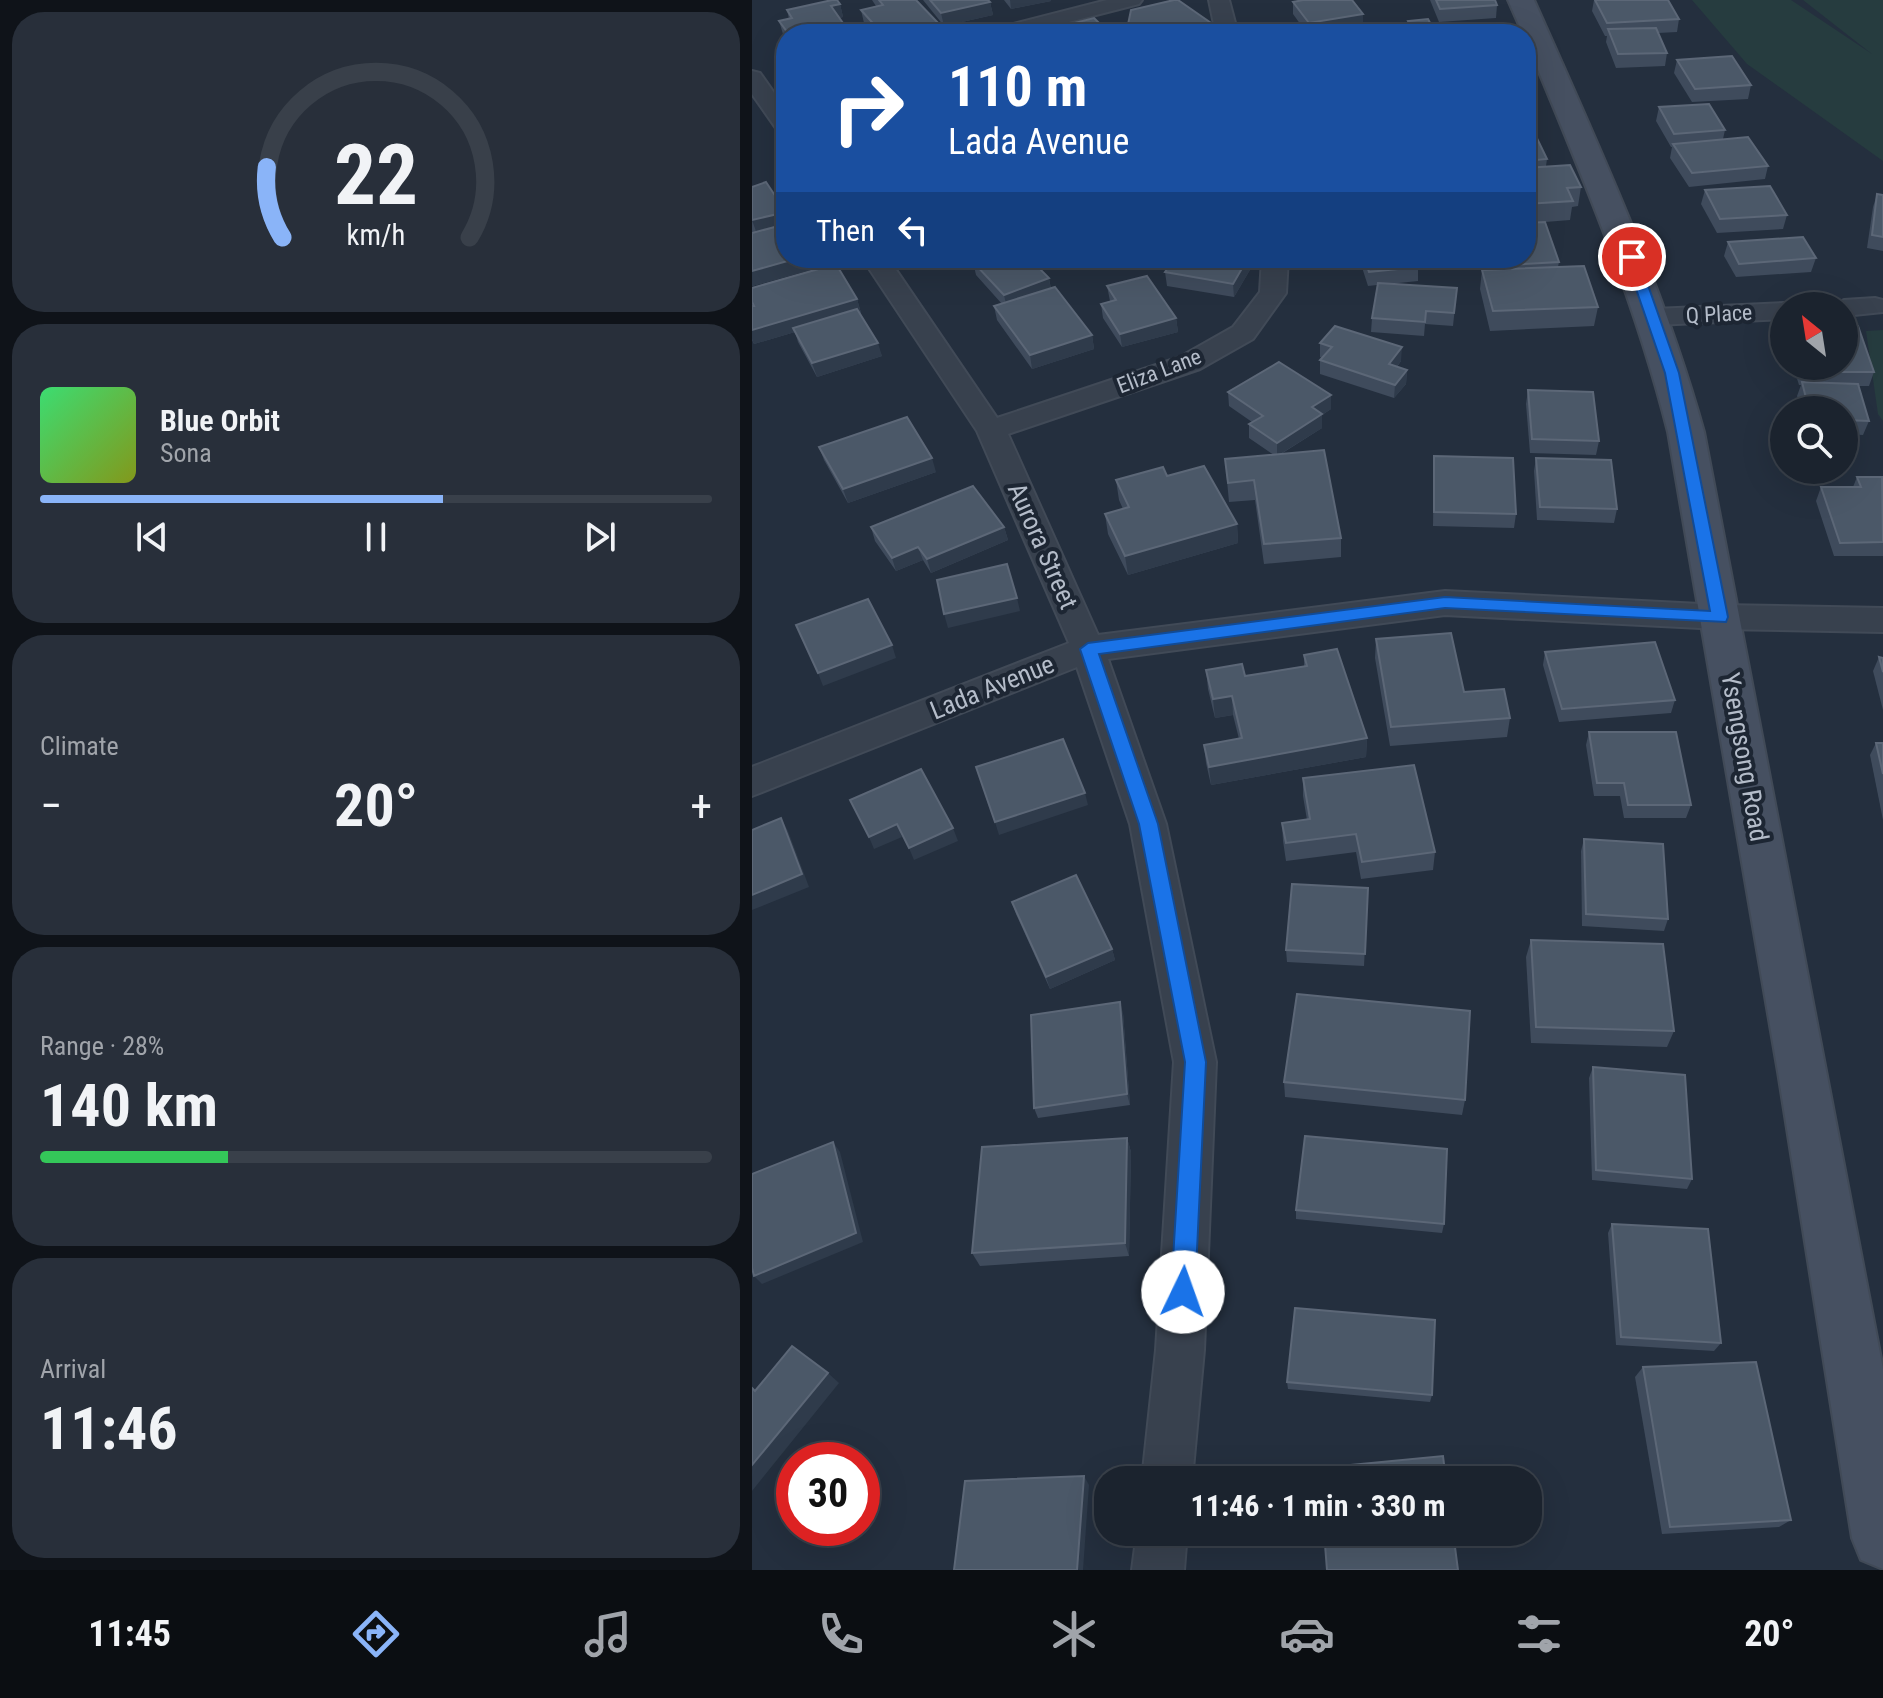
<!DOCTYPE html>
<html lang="en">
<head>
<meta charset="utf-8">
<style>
	body { margin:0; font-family:"Roboto Condensed",sans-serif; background:#282f3a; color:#f1f3f6; height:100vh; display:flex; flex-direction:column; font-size:30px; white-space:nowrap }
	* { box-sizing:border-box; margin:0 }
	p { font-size:26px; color:#a0a4aa }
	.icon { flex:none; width:44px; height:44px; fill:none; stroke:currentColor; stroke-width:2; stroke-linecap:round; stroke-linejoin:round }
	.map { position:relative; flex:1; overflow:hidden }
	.details { display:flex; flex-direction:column; gap:12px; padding:12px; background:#0f1319; width:752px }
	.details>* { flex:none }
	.hud { position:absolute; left:24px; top:24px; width:760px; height:244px; border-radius:32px; box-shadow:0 8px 32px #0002,0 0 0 2px #39404a; background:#1a4fa0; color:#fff; overflow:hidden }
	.needle { width:52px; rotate:330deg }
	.buttons { position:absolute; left:1018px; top:292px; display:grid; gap:16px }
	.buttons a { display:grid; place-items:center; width:88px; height:88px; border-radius:50%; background:#1b232e; box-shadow:0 8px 32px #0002,0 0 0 2px #39404a; font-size:40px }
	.speed { position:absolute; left:24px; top:1442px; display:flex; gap:16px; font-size:40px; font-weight:700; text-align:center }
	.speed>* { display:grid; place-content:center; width:104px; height:104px; border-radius:50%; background:#1b232e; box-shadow:0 8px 32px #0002,0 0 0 2px #39404a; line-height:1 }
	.speed .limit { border:12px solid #d22; background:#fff; color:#111 }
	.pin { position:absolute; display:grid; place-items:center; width:68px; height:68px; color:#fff; margin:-34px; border:4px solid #fff; border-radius:50%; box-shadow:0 2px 8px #0007 }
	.me { position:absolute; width:88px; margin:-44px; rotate:3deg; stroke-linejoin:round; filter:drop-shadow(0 0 6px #0008) }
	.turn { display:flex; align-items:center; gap:28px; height:168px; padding:0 40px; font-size:36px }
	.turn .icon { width:104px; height:104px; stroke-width:2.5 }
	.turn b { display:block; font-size:56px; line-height:68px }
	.then { display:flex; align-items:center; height:76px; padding:0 40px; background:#0003; gap:16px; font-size:30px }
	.big { font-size:60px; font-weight:700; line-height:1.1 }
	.details .widget { flex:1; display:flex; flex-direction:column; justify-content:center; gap:12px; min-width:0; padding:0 28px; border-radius:32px; background:#282f3a }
	.details .dial { align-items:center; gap:0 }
	.dial svg { height:208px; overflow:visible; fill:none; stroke:#39404a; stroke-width:7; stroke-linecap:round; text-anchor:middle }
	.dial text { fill:#f1f3f6; stroke:none }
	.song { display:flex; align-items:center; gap:24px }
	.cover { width:96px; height:96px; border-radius:12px; background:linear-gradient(135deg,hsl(140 70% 55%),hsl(70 70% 35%)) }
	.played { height:8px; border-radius:4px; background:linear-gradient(90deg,#8ab4f8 60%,#39404a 60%) }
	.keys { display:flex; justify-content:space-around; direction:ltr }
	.heat { display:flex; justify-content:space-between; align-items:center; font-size:44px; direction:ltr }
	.charge { height:12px; border-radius:6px; background:linear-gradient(90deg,#34c759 28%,#39404a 0) }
	.trip { position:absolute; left:342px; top:1466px; width:448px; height:80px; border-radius:32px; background:#1b232e; box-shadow:0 8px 32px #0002,0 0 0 2px #39404a; font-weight:700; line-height:80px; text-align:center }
	.dock { display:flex; height:128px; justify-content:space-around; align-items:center; background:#0b0e12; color:#a0a4aa }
	.dock .icon { width:56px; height:56px }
	.dock .active { color:#8ab4f8 }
	.dock b { font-size:36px; color:#f1f3f6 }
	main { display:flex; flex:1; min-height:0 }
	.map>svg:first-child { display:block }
	.green { fill:#263c3f }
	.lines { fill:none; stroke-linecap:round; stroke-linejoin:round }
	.minor-casing { stroke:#414a57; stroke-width:4 }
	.secondary-casing { stroke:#414a57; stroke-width:4 }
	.minor { fill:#38414e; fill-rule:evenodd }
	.secondary { fill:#465061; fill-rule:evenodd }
	.wall { fill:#3f4b5c }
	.shaded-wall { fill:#2f3b4b }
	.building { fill:#4b5868; stroke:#5c6777; stroke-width:2 }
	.route { fill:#1a73e8; stroke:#114b97; stroke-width:2 }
	.labels { text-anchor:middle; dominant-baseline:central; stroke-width:8; stroke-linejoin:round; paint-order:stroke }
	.far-street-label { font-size:22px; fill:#b4bcc9; stroke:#1d2633 }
	.street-label { font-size:26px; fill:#b4bcc9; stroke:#1d2633 }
</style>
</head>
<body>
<main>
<section class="details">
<div class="widget dial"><svg viewBox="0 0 100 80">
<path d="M14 69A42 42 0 1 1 86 69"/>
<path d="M14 69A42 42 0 0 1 8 42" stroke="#8ab4f8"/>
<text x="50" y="56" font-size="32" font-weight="700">22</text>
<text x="50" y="72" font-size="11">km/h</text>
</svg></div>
<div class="widget">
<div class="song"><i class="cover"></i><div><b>Blue Orbit</b><p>Sona</p></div></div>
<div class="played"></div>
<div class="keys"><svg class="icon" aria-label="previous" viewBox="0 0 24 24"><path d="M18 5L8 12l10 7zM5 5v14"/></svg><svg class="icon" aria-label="pause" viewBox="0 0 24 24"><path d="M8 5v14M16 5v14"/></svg><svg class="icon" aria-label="next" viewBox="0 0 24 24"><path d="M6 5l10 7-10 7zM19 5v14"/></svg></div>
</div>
<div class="widget"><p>Climate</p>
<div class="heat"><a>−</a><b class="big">20°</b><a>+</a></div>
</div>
<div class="widget"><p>Range · 28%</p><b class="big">140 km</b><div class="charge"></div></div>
<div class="widget"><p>Arrival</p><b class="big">11:46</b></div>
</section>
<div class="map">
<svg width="1131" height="1570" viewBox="0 0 1131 1570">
	<rect width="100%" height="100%" fill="#242f3e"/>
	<!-- green -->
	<g class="green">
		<polygon points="940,0 1039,0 1120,54 1051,0 1131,0 1131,161 995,64"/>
		<polygon points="1131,330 1131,421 1126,414 1114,331"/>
	</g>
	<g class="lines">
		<defs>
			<g id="minor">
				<polygon points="355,0 390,0 387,4 270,34 234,34 238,30"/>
				<polygon points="457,0 477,0 486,34 464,34"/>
				<polygon points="0,71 8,73 34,110 34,133 26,131 0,94"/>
				<polygon points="110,258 136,258 245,418 428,357 481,327 508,292 510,258 536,258 534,293 501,339 448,369 256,434 346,635 693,591 968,605 1131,608 1131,632 968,629 693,615 356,659 414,824 464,1062 452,1350 440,1480 390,1480 404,1350 422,1062 378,824 325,667 0,796 0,767 317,643 225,431"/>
				<polygon points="1123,298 1131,300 1131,312 1092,316 1092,306 1080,306 1092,300"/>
				<polygon points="1032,303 1042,306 1032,306 1032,319 903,325 894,323 890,317 894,311 903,309"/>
				<polygon points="385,1532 435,1532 432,1570 380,1570"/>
			</g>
			<path id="secondary" d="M756 0H782C845 142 910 282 952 432L1131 1369V1569L1109 1560 1100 1538 1026 1072 916 432C882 297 828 170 774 41V34H771Z"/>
		</defs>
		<!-- minor casing -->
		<use href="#minor" class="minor-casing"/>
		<!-- secondary casing -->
		<use href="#secondary" class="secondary-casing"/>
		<!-- minor -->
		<use href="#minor" class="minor"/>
		<!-- secondary -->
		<use href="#secondary" class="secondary"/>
	</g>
	<!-- wall -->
	<g class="wall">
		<polygon points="120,0 164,0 188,25 190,34 113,34 120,32 112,23 109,10 124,6"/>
		<polygon points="171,0 236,0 238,2 241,15 192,26"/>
		<polygon points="252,0 299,0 299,1 259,9"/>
		<polygon points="678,0 743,0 745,5 744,18 687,22"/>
		<polygon points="830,0 916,0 927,19 925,32 906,33 915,53 913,66 864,68 854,42 855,36 853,36 840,11 842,0"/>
		<polygon points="541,2 611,14 611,27 592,30 554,32 541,14"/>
		<polygon points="88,4 91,17 87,18 99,34 34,34 34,38 31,34 27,21 37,19 35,10"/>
		<polygon points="379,10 462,25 462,34 374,34"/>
		<polygon points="656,21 684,34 656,34"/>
		<polygon points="925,60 999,85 996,99 940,102 922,73"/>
		<polygon points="774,101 783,121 782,131 795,159 794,166 829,187 826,206 820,207 818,220 793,222 807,262 806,267 846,307 842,326 738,331 728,289 730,270 734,270 731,258 774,258"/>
		<polygon points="907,107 973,130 971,139 1016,166 1013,179 937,187 918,158 920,147 919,147 904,121"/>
		<polygon points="0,185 34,258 65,258 68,267 0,286"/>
		<polygon points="953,190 1035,215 1031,229 965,233 949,204"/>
		<polygon points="1125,194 1131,195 1131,251 1115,248 1121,207"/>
		<polygon points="976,242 1064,258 1059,272 984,277 972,256"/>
		<polygon points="423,258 502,258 502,263 482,297 415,286 413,272"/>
		<polygon points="607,258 692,258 691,267 666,269 666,281 637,284 705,288 701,326 673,324 672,336 619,332 620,318 625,285 616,286"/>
		<polygon points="221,262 297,278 299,289 340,335 342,349 280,369 245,320 242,306 250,304 224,275"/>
		<polygon points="355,286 424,318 426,332 370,347 351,318 349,304 358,301"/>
		<polygon points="0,288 105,299 109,313 108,313 130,356 65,377 46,342 43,332 2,344 0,340"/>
		<polygon points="568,343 649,361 645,367 655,370 654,384 642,398 568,374 568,360 570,358 568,357"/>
		<polygon points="1041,366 1092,366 1122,372 1117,386 1107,386 1117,421 1111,435 1092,434 1092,410 1049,410 1045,396 1049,385 1047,385"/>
		<polygon points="776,390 847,441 844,455 778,453 774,404"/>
		<polygon points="476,392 579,409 570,415 570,428 529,454 589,538 589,557 512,564 503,500 477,502 473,459 522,455 497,438 497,424 500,422 477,406"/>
		<polygon points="67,447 184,472 96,503 72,460"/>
		<polygon points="682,456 764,514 762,528 681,526"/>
		<polygon points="784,458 865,509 862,523 785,520 782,471"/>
		<polygon points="415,476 485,524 486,543 376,575 356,534 353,514 371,509 367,500 364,480"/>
		<polygon points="1105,477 1131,479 1131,556 1082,556 1064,501 1069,487 1101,487"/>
		<polygon points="119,527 252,527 256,540 179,573 171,560 144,571 123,541"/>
		<polygon points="624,639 712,692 758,718 755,737 638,746 623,658"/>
		<polygon points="793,652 923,700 919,713 807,722 791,665"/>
		<polygon points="552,655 615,738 614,757 459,785 454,763 452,745 487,739 481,715 463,718 456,689 454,670 493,676 552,666"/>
		<polygon points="1127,657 1131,658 1131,710 1121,671"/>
		<polygon points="837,732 939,805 934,818 872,818 868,796 842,796 834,745"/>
		<polygon points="1124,743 1131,743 1131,820 1118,755"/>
		<polygon points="551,778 683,852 681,870 609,879 604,852 534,861 531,841 530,823 555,820 551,796"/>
		<polygon points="832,839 916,919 912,931 830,926 829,851"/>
		<polygon points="616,888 612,966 535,962 534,950"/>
		<polygon points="260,902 360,949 363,960 298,989 264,914"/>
		<polygon points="779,940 922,1031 915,1047 779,1043 774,957"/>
		<polygon points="371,1013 378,1105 286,1118 282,1108"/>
		<polygon points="841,1067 940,1179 935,1189 840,1180 837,1078"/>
		<polygon points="532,1082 713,1100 710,1115 533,1097"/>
		<polygon points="375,1138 379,1152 377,1256 228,1266 220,1253"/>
		<polygon points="544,1210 692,1224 690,1233 544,1219"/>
		<polygon points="860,1224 969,1343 962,1351 864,1345 856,1233"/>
		<polygon points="891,1367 1039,1520 1027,1527 910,1534 883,1377"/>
		<polygon points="535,1382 680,1395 678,1402 536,1389"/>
	</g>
	<!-- shaded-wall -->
	<g class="shaded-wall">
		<polygon points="258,0 299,0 299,1 259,9"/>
		<polygon points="238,2 241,15 192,26 189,13"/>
		<polygon points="88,4 91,17 82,19 79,6"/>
		<polygon points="611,14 611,27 571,34 557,34 557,23"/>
		<polygon points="188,25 190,34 153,34"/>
		<polygon points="415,26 416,34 379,34"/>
		<polygon points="34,212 34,226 5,234 0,220"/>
		<polygon points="46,258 65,258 68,267 0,286 0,271"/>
		<polygon points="203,258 227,258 204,265"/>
		<polygon points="496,258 502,258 502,263 482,297 481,284"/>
		<polygon points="297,278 299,292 255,309 252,295"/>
		<polygon points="105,299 109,313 44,332 41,328 43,332 2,344 0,339 0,330"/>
		<polygon points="424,318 426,332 370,347 368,334"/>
		<polygon points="340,335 342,349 280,369 278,355"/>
		<polygon points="126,343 130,356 65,377 60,363"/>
		<polygon points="650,347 649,361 636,378 637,364"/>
		<polygon points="655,370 654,384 642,398 643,385"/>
		<polygon points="579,395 579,409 570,415 570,428 525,456 525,443 560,407"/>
		<polygon points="180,458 184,472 96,503 91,489"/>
		<polygon points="485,524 486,543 376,575 373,556"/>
		<polygon points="252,527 256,540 179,573 175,559"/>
		<polygon points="166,547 171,560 144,571 140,558"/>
		<polygon points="265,598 268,611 196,628 192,614"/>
		<polygon points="140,645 144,658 71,686 66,673"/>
		<polygon points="480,696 481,715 463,718 461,699"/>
		<polygon points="615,738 614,757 459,785 457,767"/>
		<polygon points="333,793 336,805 247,835 243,822"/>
		<polygon points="29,818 36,831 57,887 0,910 0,895"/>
		<polygon points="145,824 150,837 122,849 117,837"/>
		<polygon points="201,828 206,841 162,860 157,848"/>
		<polygon points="360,949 363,960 298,989 294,977"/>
		<polygon points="368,1002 371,1013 378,1105 375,1094"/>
		<polygon points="375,1138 379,1152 377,1256 373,1243"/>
		<polygon points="81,1142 88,1152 111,1242 10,1284 2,1276"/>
		<polygon points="76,1373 87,1383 0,1491 0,1465"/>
		<polygon points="332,1476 337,1485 331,1570 325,1570"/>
	</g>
	<!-- building -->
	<g class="building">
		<polygon points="80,0 85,0 88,4 79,6 98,33 92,34 41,34 40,32 36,33 27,21 40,18 35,10"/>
		<polygon points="127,0 164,0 188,25 153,34 113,34 127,30 109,10 131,5"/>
		<polygon points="178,0 236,0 238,2 189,13"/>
		<polygon points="422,0 426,0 462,25 415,26 374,34 379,10"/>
		<polygon points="551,0 600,0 611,14 557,23 541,2"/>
		<polygon points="684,0 743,0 745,5 688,9"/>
		<polygon points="843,0 916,0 927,19 855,23"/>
		<polygon points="342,18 358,34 299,34 295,30"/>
		<polygon points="676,19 684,34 663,34 656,21"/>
		<polygon points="904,28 915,53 866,54 856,29"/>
		<polygon points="623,30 624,34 555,34 554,31"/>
		<polygon points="980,56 999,85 943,89 925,60"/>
		<polygon points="774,101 783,121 774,122"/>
		<polygon points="957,104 973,130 922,134 907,107"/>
		<polygon points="774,128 780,128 795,159 774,161"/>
		<polygon points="996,137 1016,166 940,173 921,144"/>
		<polygon points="818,165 829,187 815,188 821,201 774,204 774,168"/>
		<polygon points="14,182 34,212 0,220 0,187"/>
		<polygon points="1018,186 1035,215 968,219 953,190"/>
		<polygon points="1125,194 1131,195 1131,237 1120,235"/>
		<polygon points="793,222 807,262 739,266 737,258 774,258 774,223"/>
		<polygon points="34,224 34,258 46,258 0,271 0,233"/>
		<polygon points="1051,237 1064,258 987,264 976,242"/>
		<polygon points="231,258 277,258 297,278 252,295 221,262"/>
		<polygon points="423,258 496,258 481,284 413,272"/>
		<polygon points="612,258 663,258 667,267 617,272"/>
		<polygon points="84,264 105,299 0,330 0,306 2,306 0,302 0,288"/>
		<polygon points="832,266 846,307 741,311 730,270"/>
		<polygon points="395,276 424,318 368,334 349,304 364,300 355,286"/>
		<polygon points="626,283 705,288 702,313 674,311 673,322 620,318"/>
		<polygon points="303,287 340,335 278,355 242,306"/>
		<polygon points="105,309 126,343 60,363 41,328"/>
		<polygon points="583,326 650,347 637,364 655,370 643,385 568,360 580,347 568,343"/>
		<polygon points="1092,326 1106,326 1122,372 1052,372 1050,366 1092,366"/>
		<polygon points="527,362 579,395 560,407 570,414 525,443 497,424 511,416 476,392"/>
		<polygon points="1050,382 1106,384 1117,421 1092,420 1092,410 1057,410"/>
		<polygon points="776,390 841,392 847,441 780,439"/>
		<polygon points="155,417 180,458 91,489 67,447"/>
		<polygon points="572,450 589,538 512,544 502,480 476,483 473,459"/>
		<polygon points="682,456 761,458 764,514 682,512"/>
		<polygon points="784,458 859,460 865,509 788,507"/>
		<polygon points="452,466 485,524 373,556 353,514 377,507 364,480 411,467 415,476"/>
		<polygon points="1105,477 1130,477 1131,542 1088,543 1069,487 1109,487"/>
		<polygon points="221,486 252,527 175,559 166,547 140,558 119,527"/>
		<polygon points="255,564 265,598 192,614 185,580"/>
		<polygon points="116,599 140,645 66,673 44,625"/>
		<polygon points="699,633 712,692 752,689 758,718 639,727 624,639"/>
		<polygon points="903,642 923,700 810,709 793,652"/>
		<polygon points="585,649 615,738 457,767 452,745 490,738 480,696 461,699 454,670 490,664 493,676 555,666 552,655"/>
		<polygon points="1127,657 1131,658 1131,672"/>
		<polygon points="837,732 924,732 939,805 876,805 872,783 845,783"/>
		<polygon points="311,739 333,793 243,822 224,767"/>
		<polygon points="1124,743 1131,743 1131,774"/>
		<polygon points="662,765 683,852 610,862 604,834 534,843 530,823 558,819 551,778"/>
		<polygon points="169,769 201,828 157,848 145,824 117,837 98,800"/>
		<polygon points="29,818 50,874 0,895 0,830"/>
		<polygon points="832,839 911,844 916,919 834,914"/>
		<polygon points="324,875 360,949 294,977 260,902"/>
		<polygon points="540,884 616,888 613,954 534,950"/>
		<polygon points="779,940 911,944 922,1031 784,1027"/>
		<polygon points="545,994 718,1011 713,1100 532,1082"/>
		<polygon points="368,1002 375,1094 282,1108 279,1015"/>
		<polygon points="841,1067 933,1075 940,1179 844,1170"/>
		<polygon points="553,1136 695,1149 692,1224 544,1210"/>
		<polygon points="375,1138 373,1243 220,1253 230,1147"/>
		<polygon points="81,1142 104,1233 2,1276 0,1268 0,1174"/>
		<polygon points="860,1224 956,1229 969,1343 869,1337"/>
		<polygon points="543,1308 683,1320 680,1395 535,1382"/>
		<polygon points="40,1346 76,1373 0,1465 0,1388 3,1391"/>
		<polygon points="1004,1362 1039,1520 918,1527 891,1367"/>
		<polygon points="691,1456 694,1480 568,1480 568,1468"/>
		<polygon points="332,1476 325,1570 202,1570 213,1481"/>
		<polygon points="572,1532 701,1532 706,1570 575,1570"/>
	</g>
	<!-- route -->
	<polygon class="route" points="880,253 886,257 927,373 976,617 974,622 693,608 347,654 406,824 454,1062 443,1292 439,1300 431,1304 423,1300 419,1292 433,1062 387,824 328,649 336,643 693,597 958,611 913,373 873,257"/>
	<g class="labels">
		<!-- far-street labels -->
		<g class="far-street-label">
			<text transform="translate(967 314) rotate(-3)">Q Place</text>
			<text transform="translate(407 371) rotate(-21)">Eliza Lane</text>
		</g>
		<!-- street labels -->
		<g class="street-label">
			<text transform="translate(291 546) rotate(66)">Aurora Street</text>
			<text transform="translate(240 687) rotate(-22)">Lada Avenue</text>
			<text transform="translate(993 757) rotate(80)">Ysengsong Road</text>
		</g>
	</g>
</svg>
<div class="buttons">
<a><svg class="needle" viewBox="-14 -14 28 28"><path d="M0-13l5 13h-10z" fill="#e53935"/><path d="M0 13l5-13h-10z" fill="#a0a4aa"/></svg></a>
<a><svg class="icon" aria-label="search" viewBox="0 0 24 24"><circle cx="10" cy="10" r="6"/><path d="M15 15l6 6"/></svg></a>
</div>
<div class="speed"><div class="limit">30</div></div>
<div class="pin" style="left:880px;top:257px;background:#d93025"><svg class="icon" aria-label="arrive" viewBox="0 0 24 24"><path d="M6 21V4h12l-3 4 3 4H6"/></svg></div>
<svg class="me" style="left:431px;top:1292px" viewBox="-20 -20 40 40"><circle r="19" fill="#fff"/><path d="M0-13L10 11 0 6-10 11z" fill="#1a73e8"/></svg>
<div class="trip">11:46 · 1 min · 330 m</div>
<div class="hud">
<div class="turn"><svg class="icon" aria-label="right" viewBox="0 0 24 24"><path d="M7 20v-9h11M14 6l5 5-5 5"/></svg><div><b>110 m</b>Lada Avenue</div></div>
<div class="then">Then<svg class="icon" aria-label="left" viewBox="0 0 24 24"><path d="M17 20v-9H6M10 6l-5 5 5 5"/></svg></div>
</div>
</div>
</main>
<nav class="dock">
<b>11:45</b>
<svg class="icon active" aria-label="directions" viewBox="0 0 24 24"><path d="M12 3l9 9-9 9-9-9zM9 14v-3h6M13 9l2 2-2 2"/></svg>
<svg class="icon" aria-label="music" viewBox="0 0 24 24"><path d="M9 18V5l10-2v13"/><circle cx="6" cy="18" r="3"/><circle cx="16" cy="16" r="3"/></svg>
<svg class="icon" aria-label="phone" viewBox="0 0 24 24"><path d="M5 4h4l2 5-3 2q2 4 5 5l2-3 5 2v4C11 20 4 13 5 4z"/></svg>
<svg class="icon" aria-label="climate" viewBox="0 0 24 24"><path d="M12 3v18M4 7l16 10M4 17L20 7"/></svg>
<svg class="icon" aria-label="car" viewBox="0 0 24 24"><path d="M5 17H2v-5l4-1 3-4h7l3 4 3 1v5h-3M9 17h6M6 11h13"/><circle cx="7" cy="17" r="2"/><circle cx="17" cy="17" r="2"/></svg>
<svg class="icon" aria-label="filters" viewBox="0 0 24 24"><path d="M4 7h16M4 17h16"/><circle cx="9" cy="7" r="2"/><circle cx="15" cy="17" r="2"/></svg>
<b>20°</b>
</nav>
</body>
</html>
